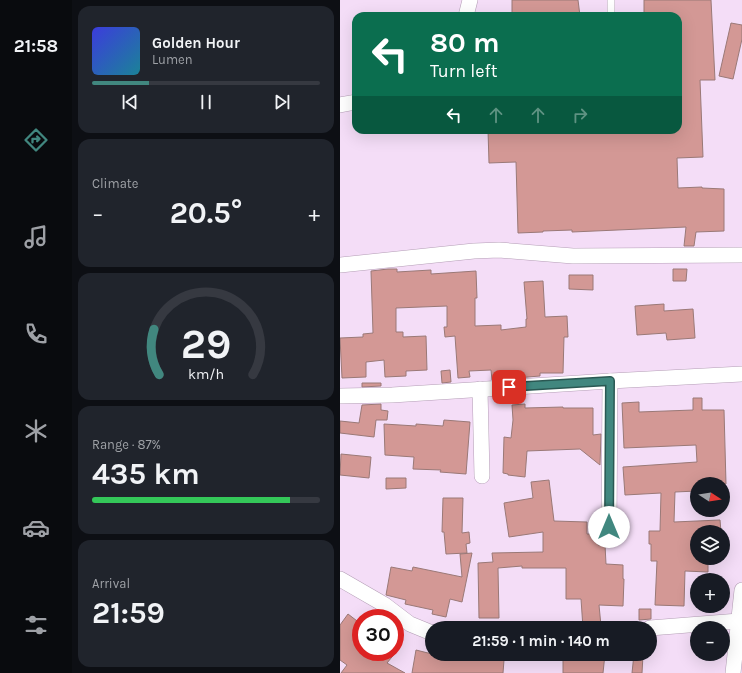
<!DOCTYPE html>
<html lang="en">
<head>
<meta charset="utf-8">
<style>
	body { margin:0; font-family:Karla,sans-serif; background:#20242c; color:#f1f3f6; height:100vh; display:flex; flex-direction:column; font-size:15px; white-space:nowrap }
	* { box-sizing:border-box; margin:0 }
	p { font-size:13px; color:#9ea1a6 }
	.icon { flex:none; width:22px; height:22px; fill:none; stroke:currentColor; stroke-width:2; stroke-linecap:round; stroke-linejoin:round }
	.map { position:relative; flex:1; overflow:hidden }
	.side { display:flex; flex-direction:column; gap:6px; padding:6px; background:#0d0f14; width:268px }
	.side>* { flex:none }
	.hud { position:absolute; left:12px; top:12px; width:330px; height:122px; border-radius:12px; box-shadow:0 4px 16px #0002; background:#0b6e4f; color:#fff; overflow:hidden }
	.needle { width:26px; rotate:102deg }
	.tools { position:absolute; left:350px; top:477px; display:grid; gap:8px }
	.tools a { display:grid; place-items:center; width:40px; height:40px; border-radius:50%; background:#171b24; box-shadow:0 4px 16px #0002; font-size:20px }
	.speed { position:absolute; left:12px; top:609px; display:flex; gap:8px; font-size:20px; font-weight:700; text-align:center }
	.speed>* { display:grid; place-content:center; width:52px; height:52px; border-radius:50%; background:#171b24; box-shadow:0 4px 16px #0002; line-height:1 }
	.speed .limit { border:6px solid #d22; background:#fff; color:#111 }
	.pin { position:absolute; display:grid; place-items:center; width:34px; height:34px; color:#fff; margin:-17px; border-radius:8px; box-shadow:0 2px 6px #0006 }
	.me { position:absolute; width:44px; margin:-22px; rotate:0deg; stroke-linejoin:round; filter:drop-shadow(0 0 3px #0008) }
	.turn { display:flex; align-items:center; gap:14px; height:84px; padding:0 12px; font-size:18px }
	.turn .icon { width:52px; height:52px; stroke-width:2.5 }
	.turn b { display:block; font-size:28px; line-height:34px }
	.lanes { display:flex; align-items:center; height:38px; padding:0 12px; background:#0003; justify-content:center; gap:20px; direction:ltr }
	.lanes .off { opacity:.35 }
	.big { font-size:30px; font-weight:700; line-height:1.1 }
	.side .tile { flex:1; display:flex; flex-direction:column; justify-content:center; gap:6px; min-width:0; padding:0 14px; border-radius:12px; background:#20242c }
	.side .dial { align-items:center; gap:0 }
	.dial svg { height:104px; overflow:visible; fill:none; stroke:#363941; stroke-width:7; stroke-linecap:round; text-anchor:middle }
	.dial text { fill:#f1f3f6; stroke:none }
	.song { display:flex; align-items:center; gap:12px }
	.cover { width:48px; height:48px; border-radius:6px; background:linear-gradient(135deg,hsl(240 70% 55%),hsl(190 70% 35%)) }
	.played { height:4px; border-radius:2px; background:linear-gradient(90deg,#41877f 25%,#363941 25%) }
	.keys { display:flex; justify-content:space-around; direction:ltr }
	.heat { display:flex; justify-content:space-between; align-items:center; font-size:22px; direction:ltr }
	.charge { height:6px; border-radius:3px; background:linear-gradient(90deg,#34c759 87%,#363941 0) }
	.trip { position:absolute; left:85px; top:621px; width:232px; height:40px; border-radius:20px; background:#171b24; box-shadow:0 4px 16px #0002; font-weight:700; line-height:40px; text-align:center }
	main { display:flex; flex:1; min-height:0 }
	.tab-bar { display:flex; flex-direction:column; width:72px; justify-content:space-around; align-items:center; background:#090b0e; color:#9ea1a6 }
	.tab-bar .icon { width:28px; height:28px }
	.tab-bar .active { color:#41877f }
	.tab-bar b { font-size:18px; color:#f1f3f6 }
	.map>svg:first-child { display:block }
	.building { fill:#d39895; stroke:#9a7977 }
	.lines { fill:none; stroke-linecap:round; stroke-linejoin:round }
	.lane-casing { stroke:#b49eb6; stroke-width:8 }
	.street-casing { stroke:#b49eb6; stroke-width:16 }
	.lane { stroke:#fff; stroke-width:7 }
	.street { stroke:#fff; stroke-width:15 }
	.route-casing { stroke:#2a5853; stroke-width:10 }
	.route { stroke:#41877f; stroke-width:7 }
</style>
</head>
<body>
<main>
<nav class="tab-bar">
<b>21:58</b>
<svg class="icon active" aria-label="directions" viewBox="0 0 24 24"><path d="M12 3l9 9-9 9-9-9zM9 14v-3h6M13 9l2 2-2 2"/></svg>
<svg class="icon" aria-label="music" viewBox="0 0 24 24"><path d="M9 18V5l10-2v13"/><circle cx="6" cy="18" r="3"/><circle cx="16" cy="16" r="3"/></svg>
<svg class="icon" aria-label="phone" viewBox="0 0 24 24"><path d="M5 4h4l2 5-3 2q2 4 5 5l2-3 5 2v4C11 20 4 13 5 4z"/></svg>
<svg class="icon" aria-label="climate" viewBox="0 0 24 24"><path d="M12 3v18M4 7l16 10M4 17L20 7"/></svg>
<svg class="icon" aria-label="car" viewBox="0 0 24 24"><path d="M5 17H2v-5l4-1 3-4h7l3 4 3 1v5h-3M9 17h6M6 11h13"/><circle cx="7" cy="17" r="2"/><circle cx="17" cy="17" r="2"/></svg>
<svg class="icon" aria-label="filters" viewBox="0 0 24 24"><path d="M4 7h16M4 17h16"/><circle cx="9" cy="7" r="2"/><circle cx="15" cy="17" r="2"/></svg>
</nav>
<section class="side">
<div class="tile">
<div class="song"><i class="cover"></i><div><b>Golden Hour</b><p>Lumen</p></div></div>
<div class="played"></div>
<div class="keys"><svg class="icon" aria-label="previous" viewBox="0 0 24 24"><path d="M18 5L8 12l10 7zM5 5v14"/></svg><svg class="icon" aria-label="pause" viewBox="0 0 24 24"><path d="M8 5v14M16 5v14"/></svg><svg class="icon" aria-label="next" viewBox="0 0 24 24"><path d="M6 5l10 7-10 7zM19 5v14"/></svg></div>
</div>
<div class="tile"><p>Climate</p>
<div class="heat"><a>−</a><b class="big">20.5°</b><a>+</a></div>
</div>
<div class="tile dial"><svg viewBox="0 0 100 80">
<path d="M14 69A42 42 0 1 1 86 69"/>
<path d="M14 69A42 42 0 0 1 10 34" stroke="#41877f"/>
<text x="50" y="56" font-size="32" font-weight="700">29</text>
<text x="50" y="72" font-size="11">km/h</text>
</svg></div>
<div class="tile"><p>Range · 87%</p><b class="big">435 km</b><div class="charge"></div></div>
<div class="tile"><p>Arrival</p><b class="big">21:59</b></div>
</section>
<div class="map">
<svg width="402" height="673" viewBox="0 0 402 673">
	<rect width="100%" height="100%" fill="#f4ddf7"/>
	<!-- building -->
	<g class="building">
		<polygon points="172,0 238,0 240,16 172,16"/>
		<polygon points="304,0 371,0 375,80 360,80 363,157 337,158 338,188 362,187 362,188 384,189 384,231 356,232 354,246 344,246 346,227 232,232 232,230 203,231 203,232 178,233 176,162 149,163 148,130 338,130 338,16 304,16"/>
		<polygon points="391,23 402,25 402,39 393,79 379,76"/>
		<polygon points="48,269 57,269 57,272 91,270 91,274 136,271 137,298 135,298 135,326 161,325 161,330 186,327 186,319 187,319 184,282 203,281 205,317 227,316 228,337 224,337 223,373 200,373 200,376 152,380 151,370 129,371 130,377 118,378 115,336 105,337 104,327 107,327 107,306 56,308 56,332 63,332 63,337 86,336 87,370 66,371 66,376 45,377 44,360 26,362 26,377 2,378 0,338 23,337 23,334 33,333 31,271"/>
		<polygon points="333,269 347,269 346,281 333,281"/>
		<polygon points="229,275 253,275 253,290 229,289"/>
		<polygon points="324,304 324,311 353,309 355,338 327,340 326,333 297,335 295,306"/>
		<polygon points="110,370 111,382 102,383 101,371"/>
		<polygon points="22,383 41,383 41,386 22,387"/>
		<polygon points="353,398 362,398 362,410 384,410 386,484 357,484 357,491 335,492 334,522 380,520 381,532 357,532 357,558 365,558 364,562 368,562 368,572 345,571 344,606 315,605 317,561 311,561 311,544 309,544 309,531 320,531 321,493 285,495 283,467 357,462 356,445 284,448 282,403 299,402 299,412 353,410"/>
		<polygon points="41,404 41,410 48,411 47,420 36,420 34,437 0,433 0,421 19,423 22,405"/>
		<polygon points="185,404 185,408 223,407 223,408 253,408 253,435 261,434 260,465 240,449 187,451 185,477 168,475 168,474 163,473 164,437 171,438 173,420 172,405"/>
		<polygon points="104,420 130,422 126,474 100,472 101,470 73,469 74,457 45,455 44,424 76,426 76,424 103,426"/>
		<polygon points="1,454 31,457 29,478 0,475"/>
		<polygon points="46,478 66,478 66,488 46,489"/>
		<polygon points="209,480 214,521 247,522 247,534 258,534 258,545 265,545 266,564 283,565 283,579 284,579 283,606 259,605 261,626 243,628 241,599 226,599 226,568 182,568 182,566 158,568 159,618 139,618 138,563 153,562 152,553 203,552 203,532 169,537 164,503 193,498 191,482"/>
		<polygon points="103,498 123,498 122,533 129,532 130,543 126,544 127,553 106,554 104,532 102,532"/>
		<polygon points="132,553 122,602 110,599 106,617 92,614 93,610 65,604 66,600 46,595 51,567 72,571 73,567 122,577 120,554"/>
		<polygon points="299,609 311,609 311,619 299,620"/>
		<polygon points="8,614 21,624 21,652 56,652 47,663 65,673 1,673 7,665 0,660 0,625"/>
		<polygon points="76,650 92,654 164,660 163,673 72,673"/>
		<polygon points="256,654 265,654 263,673 223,673 223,659 231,659 234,656 255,659"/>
		<polygon points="294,654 303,655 302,673 292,673"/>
	</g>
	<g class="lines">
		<defs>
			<polyline id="lane" points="271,0 271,16"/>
			<g id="street">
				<polyline points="126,16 130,0"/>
				<polyline points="0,105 16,102"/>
				<polyline points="0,265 134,251 159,250 233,256 402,255"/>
				<polyline points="140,389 142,476"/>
				<polyline points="0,396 52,395 270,381 402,374"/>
				<polyline points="269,527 270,381"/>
				<polyline points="0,579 45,605 70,624 92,633"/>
				<polyline points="310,628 399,621"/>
				<polyline points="393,673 402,590"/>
			</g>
		</defs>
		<!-- lane casing -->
		<use href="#lane" class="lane-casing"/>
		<!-- street casing -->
		<use href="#street" class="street-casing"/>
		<!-- lane -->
		<use href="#lane" class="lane"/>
		<!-- street -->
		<use href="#street" class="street"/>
	</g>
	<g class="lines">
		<defs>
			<polyline id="route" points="169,387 270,381 269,527"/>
		</defs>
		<!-- route casing -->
		<use href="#route" class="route-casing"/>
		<!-- route -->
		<use href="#route" class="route"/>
	</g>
</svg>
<div class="tools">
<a><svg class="needle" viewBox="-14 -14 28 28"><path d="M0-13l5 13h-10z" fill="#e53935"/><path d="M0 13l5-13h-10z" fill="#9ea1a6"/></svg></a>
<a><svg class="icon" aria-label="layers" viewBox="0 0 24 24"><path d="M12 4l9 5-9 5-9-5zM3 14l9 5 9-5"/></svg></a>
<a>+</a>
<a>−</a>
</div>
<div class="speed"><div class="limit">30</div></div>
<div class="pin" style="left:169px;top:387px;background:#d93025"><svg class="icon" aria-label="arrive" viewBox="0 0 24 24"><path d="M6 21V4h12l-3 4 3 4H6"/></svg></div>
<svg class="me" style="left:269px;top:527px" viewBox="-20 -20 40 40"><circle r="19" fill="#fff"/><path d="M0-13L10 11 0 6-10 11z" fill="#41877f"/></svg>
<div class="trip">21:59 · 1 min · 140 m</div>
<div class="hud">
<div class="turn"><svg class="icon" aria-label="left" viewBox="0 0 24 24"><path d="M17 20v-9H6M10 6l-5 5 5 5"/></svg><div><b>80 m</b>Turn left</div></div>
<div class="lanes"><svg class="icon" aria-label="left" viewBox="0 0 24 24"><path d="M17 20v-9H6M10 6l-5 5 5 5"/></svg><svg class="icon off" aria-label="ahead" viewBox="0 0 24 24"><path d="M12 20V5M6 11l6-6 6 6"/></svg><svg class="icon off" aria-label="ahead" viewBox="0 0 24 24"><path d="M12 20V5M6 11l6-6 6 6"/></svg><svg class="icon off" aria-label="right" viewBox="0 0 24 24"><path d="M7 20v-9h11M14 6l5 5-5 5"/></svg></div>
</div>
</div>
</main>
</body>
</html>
